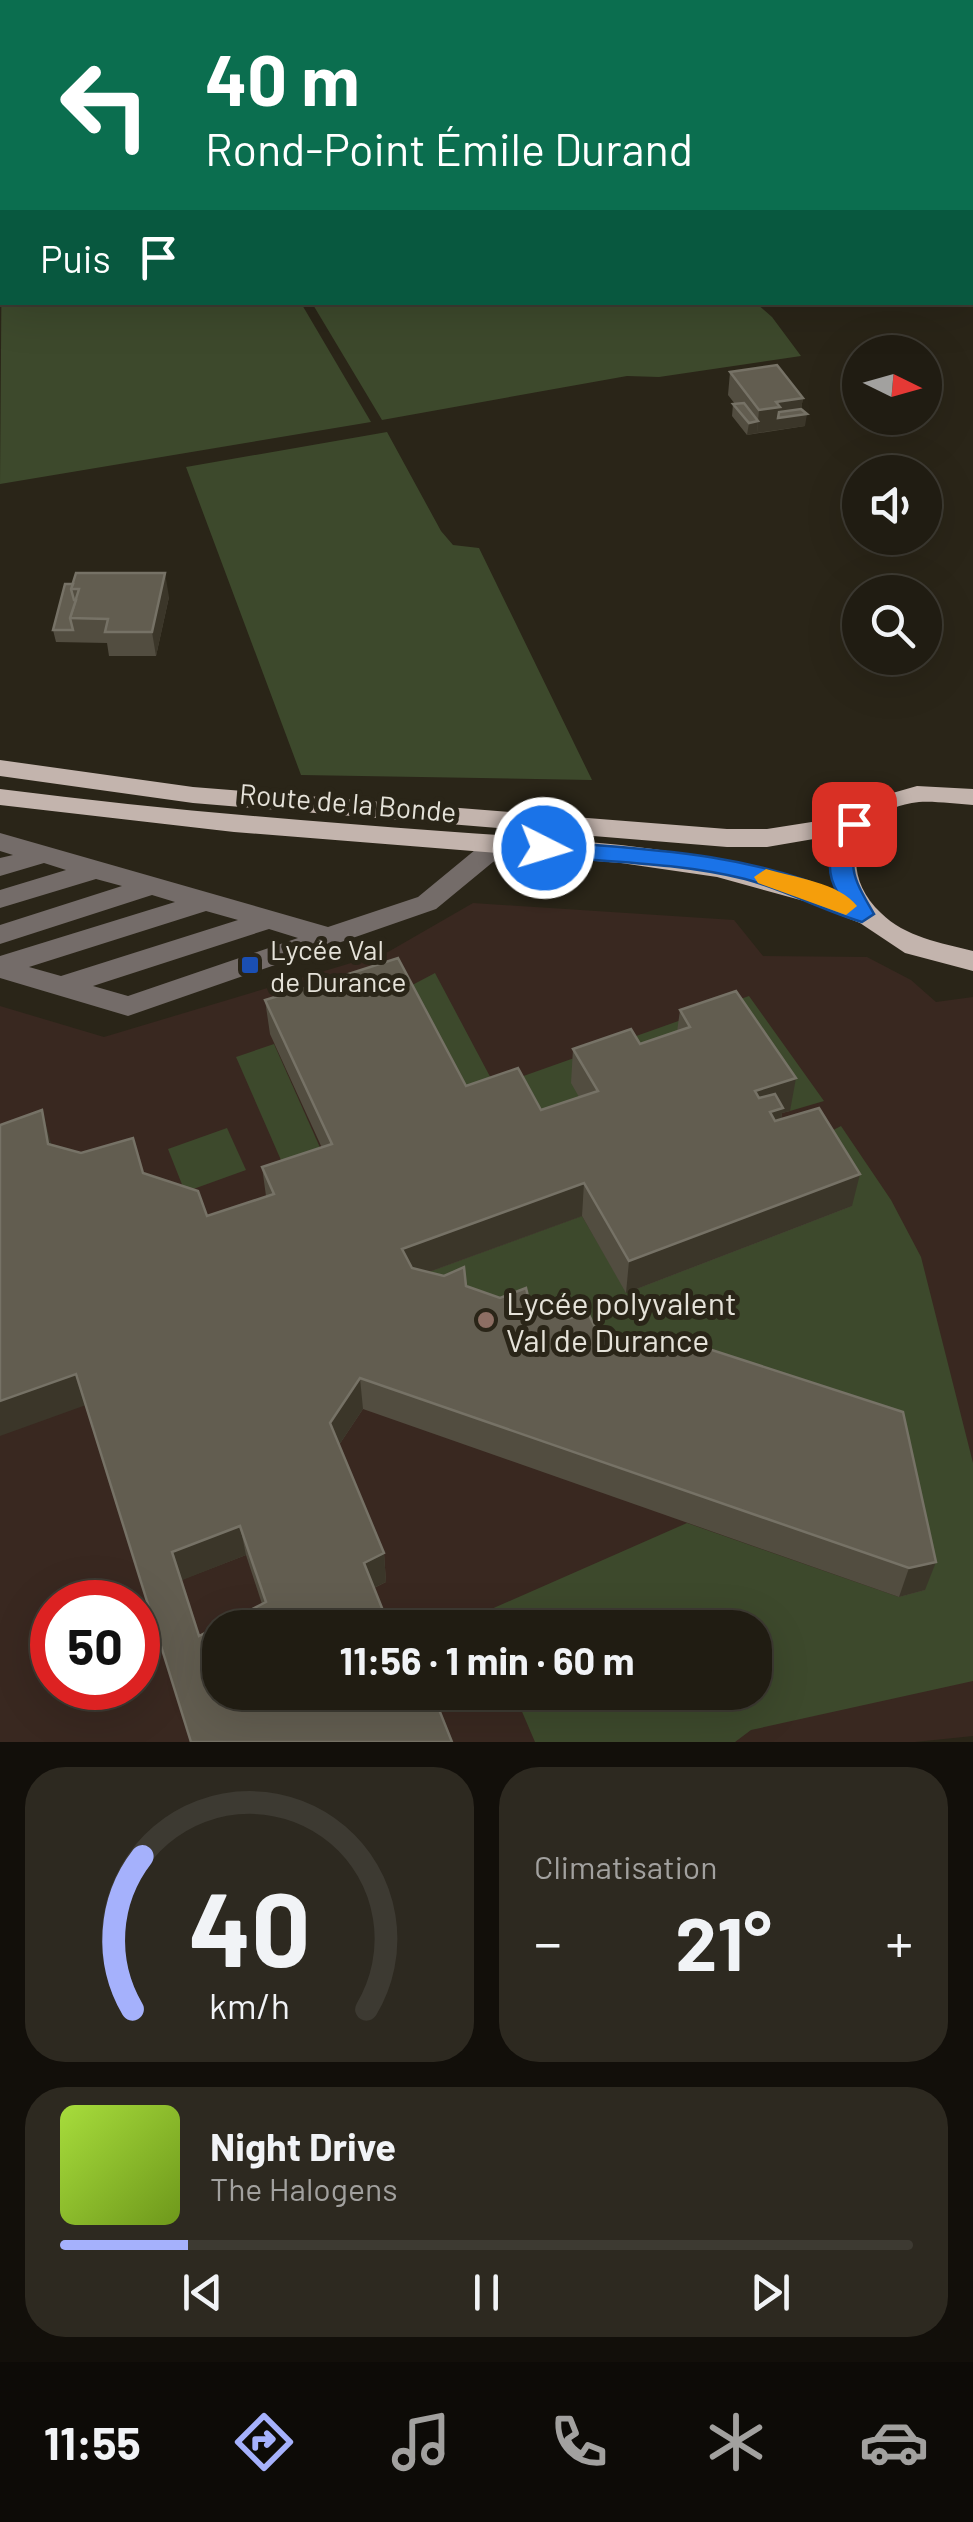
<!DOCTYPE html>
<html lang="fr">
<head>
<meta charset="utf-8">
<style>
	body { margin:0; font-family:Barlow,sans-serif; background:#2d2920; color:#f1f3f6; height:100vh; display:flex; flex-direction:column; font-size:38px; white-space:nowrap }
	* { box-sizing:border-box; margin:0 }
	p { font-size:32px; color:#a2a19f }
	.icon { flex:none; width:55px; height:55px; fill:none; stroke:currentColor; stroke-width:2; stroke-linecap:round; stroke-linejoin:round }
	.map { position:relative; height:1742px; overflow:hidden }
	.drawer { display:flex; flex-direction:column; gap:25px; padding:25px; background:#120f0a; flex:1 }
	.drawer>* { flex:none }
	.hud { position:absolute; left:0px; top:0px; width:975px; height:305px; box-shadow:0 10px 40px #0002,0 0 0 2px #3d3a32; background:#0b6e4f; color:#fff; overflow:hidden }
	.needle { width:65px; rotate:95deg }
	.fabs { position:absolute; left:842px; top:335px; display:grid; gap:20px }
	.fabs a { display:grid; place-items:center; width:100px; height:100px; border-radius:50%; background:#201c12; box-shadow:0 10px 40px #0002,0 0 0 2px #3d3a32; font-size:50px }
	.speed { position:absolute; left:30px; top:1580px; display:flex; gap:20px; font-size:50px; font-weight:700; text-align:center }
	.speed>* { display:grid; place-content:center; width:130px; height:130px; border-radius:50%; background:#201c12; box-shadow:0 10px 40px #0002,0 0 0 2px #3d3a32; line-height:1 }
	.speed .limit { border:15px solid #d22; background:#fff; color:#111 }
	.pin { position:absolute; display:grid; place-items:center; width:85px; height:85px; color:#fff; margin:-42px; border-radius:20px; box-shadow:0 5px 15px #0006 }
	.me { position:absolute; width:110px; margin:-55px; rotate:95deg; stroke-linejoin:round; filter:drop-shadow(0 0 8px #0008) }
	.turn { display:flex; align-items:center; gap:35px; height:210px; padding:0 40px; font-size:45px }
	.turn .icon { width:130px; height:130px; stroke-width:2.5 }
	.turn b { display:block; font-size:70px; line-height:85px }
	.then { display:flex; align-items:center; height:95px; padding:0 40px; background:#0003; gap:20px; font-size:38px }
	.big { font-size:75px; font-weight:700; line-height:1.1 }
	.drawer .widget { flex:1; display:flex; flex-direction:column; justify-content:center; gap:15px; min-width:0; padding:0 35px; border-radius:40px; background:#2d2920 }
	.drawer .dial { align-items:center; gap:0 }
	.dial svg { height:260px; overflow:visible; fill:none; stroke:#3d3a32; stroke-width:7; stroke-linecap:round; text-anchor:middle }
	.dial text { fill:#f1f3f6; stroke:none }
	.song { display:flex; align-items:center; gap:30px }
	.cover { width:120px; height:120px; border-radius:15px; background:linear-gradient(135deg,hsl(80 70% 55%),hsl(80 70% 35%)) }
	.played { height:10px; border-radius:5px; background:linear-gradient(90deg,#a5b1fc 15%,#3d3a32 15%) }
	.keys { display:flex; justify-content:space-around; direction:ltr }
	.heat { display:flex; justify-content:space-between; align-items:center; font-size:55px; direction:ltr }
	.drawer .tiles { flex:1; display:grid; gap:25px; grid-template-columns:1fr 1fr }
	.widget:last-child { grid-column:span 2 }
	.trip { position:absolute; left:202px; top:1610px; width:570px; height:100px; border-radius:40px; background:#201c12; box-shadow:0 10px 40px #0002,0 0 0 2px #3d3a32; font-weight:700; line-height:100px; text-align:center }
	.tabs { display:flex; height:160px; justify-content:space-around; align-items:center; background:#0d0b07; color:#a2a19f }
	.tabs .icon { width:70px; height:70px }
	.tabs .current { color:#a5b1fc }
	.tabs b { font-size:45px; color:#f1f3f6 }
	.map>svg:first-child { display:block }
	.education { fill:#392820; fill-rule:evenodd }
	.green { fill:#3d492c }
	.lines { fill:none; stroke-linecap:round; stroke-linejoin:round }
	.minor { fill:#746c69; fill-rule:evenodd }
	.major { fill:#c3b4ad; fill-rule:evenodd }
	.wall { fill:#524d40; fill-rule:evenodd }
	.shaded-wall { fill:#3b3629 }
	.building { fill:#625d50; stroke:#767266; stroke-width:2.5; fill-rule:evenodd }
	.route { fill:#1a73e8; stroke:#114b97; stroke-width:2.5 }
	.slow { fill:#f59e0b }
	.transit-dot { fill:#1a4fb4; stroke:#2a2518; stroke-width:4 }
	.education-dot { fill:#8d6e63; stroke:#2a2518; stroke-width:4 }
	.labels { text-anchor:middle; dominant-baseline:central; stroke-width:10; stroke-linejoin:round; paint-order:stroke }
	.street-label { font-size:28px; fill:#e5e2d9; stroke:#2a2518 }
	.poi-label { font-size:28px; fill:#e5e2d9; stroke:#2a2518; text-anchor:start }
	.near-poi-label { font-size:32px; fill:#e5e2d9; stroke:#2a2518; text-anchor:start }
</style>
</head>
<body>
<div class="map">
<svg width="973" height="1742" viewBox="0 0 973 1742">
	<rect width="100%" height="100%" fill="#2a2518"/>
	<!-- education -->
	<path class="education" d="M473 903 734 920 763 956 867 957 911 980 936 1002 973 997V1736L915 1742H0V1006L104 1037 388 952ZM52 1602H138V1688H52ZM220 1628H755V1692H220Z"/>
	<!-- green -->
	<g class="green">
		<polygon points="2,218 2,302 301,303 371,422 0,484"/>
		<polygon points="312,303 756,303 772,317 801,356 659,377 627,376 382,420"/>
		<polygon points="387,432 441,531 453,545 479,548 592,780 301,775 186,467"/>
		<polygon points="435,973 495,1086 749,996 824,1101 790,1111 572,1082 595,1124 466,1119 399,992"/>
		<polygon points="274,1044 322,1152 284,1167 236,1057"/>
		<polygon points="841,1126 891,1200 921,1257 973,1463 973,1681 751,1730 735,1742 535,1742 514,1693 755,1692 755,1628 486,1627 480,1614 687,1523 899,1597 404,1281 582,1216 627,1293 812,1141"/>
		<polygon points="227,1128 246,1170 185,1192 168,1149"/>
	</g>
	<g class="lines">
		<!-- minor -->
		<g class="minor">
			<rect x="0" y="30" width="2" height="8"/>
			<path d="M0 833 328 927 418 897 475 850 508 837 520 846 517 852 493 862 436 909 128 1016 0 978V956L175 902 152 895 0 944V925L122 886 96 879 0 908V890L66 870 44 863 0 876V858L13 855 0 851ZM206 911 238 920 61 976 29 967ZM269 929 298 938 128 996 93 986Z"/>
		</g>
		<!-- major -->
		<path class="major" d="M0 760 193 787 727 829H767L850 816 868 800 917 786 973 789V805C956 804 936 801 919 802 856 808 835 870 881 913 905 937 941 943 973 951V971L905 953 860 923 804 901 717 877 621 863 234 832 0 805V789C146 808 293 820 441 831 574 841 712 844 838 894L829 859 837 835 767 847H727L193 803 0 776Z"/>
	</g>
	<!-- wall -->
	<g class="wall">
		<polygon points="730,372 803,398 801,409 805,426 747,435 732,416 733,404 735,404 728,395"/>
		<polygon points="73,584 169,597 156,656 109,656 107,643 56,642 53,630"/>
		<path d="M336 978 466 1086 541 1110 579 1097 571 1083 573 1049 640 1044 677 1032 680 1010 790 1111 782 1113 781 1119 852 1206 626 1293 582 1216 429 1272 531 1309 673 1352 903 1412 925 1590 899 1597 363 1409 339 1445 384 1553 386 1582 374 1588 190 1742 52 1145 143 1173 207 1216 266 1196 262 1167 322 1148 270 1034 265 1000 337 989ZM246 1555 262 1604 199 1636 181 1580Z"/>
	</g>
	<!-- shaded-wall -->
	<g class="shaded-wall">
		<polygon points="803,398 800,415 807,414 805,426 757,433 759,410 776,402"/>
		<polygon points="758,421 757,433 747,435 749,423"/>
		<polygon points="165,573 169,597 156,656 152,632"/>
		<polygon points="796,1078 790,1111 782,1113 777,1142 755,1091"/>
		<polygon points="42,1110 51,1143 57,1177 48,1144"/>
		<polygon points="860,1174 852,1206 626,1293 629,1261"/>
		<polygon points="584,1183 582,1216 404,1281 402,1249"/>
		<polygon points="76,1374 86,1405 0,1436 0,1401"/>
		<polygon points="360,1378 363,1409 333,1454 330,1423"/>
		<polygon points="240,1526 246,1555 180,1581 172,1552"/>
		<polygon points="384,1553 386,1582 367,1591 364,1563"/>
		<polygon points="936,1562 925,1590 899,1597 909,1568"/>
	</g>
	<!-- building -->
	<g class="building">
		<polygon points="777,365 803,398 776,402 780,407 759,410 730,372"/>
		<polygon points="744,403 758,421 749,423 733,404"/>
		<polygon points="801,409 807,414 778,418 779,412"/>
		<polygon points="76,573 165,573 152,632 105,632 108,619 70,618 79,589 71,589"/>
		<polygon points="65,584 73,584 71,589 74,600 76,600 70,618 73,630 53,630"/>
		<path d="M398 958 466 1086 518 1068 541 1110 598 1091 573 1049 631 1029 640 1044 690 1027 680 1010 736 991 796 1078 755 1091 759 1098 775 1094 783 1108 770 1112 775 1121 819 1108 860 1174 629 1261 584 1183 402 1249 412 1268 444 1276 464 1267 466 1286 500 1298 526 1288 531 1309 567 1319 588 1313 595 1327 673 1352 678 1339 903 1412 936 1562 909 1568 360 1378 330 1423 384 1553 364 1563 390 1628H220V1692H432L452 1742H191L76 1374 0 1401V1125L42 1110 48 1144 81 1153 133 1138 143 1173 198 1191 207 1216 274 1194 262 1167 332 1144 265 1000 324 982 328 992 341 988 336 978ZM240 1526 266 1602 199 1636 172 1552Z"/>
	</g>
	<!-- route -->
	<path class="route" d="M854 817 865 824C845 865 852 876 874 914L862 922C822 910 786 890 745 879 680 863 611 862 544 856L533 848 544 841C643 849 745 852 838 893 822 867 832 843 846 819Z"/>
	<!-- slow -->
	<path class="slow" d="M766 869C793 877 840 883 857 906L846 915 758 883 754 877Z"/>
	<!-- markers -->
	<rect class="transit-dot" x="240" y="955" width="20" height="20" rx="5"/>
	<circle class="education-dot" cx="486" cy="1320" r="10"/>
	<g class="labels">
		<!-- street labels -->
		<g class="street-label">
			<text transform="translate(348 802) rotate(5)">Route de la Bonde</text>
		</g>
		<!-- poi labels -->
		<g class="poi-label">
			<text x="270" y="949">Lycée Val<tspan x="270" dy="32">de Durance</tspan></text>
		</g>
		<!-- near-poi labels -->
		<g class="near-poi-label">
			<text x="506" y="1302">Lycée polyvalent<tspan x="506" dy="37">Val de Durance</tspan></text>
		</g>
	</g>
</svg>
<div class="fabs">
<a><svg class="needle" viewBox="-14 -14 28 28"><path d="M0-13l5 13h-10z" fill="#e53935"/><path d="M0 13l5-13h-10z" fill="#a2a19f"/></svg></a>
<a><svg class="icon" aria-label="sound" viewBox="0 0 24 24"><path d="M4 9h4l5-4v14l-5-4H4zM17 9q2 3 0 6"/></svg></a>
<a><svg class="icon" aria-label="search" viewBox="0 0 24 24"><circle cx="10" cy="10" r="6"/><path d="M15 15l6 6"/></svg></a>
</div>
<div class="speed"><div class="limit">50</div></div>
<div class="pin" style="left:854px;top:824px;background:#d93025"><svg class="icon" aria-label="arrive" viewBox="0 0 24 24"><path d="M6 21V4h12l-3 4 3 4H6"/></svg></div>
<svg class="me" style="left:544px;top:848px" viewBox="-20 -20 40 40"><circle r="17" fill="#1a73e8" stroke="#fff" stroke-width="3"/><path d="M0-11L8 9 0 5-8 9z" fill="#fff"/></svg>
<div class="trip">11:56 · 1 min · 60 m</div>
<div class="hud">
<div class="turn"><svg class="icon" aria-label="left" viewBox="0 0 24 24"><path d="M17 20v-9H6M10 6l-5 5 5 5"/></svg><div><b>40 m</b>Rond-Point Émile Durand</div></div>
<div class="then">Puis<svg class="icon" aria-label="arrive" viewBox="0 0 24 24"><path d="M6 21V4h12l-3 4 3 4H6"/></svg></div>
</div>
</div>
<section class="drawer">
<div class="tiles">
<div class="widget dial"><svg viewBox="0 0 100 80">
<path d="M14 69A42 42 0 1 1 86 69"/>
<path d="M14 69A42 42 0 0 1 17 22" stroke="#a5b1fc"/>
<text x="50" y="56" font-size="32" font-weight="700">40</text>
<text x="50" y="72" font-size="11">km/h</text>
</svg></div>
<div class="widget"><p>Climatisation</p>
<div class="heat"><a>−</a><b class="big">21°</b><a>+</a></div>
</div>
<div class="widget">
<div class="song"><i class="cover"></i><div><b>Night Drive</b><p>The Halogens</p></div></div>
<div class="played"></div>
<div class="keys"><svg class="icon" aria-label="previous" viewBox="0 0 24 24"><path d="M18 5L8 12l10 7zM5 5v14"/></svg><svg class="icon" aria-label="pause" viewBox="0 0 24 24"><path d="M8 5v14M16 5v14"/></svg><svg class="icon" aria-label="next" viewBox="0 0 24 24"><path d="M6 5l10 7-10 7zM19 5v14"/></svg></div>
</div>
</div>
</section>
<nav class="tabs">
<b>11:55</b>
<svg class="icon current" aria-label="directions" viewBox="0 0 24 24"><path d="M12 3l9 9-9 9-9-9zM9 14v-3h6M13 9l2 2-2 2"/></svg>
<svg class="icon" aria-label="music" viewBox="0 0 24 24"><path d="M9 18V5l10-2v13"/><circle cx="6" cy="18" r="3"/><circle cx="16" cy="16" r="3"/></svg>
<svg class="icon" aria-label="phone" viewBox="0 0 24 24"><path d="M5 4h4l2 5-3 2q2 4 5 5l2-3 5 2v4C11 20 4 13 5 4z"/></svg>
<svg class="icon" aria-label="climate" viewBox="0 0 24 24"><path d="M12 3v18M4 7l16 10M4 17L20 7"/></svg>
<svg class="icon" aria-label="car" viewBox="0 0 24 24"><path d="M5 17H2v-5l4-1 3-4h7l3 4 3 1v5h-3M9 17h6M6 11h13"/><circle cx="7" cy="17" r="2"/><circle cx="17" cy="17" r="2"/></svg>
</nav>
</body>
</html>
